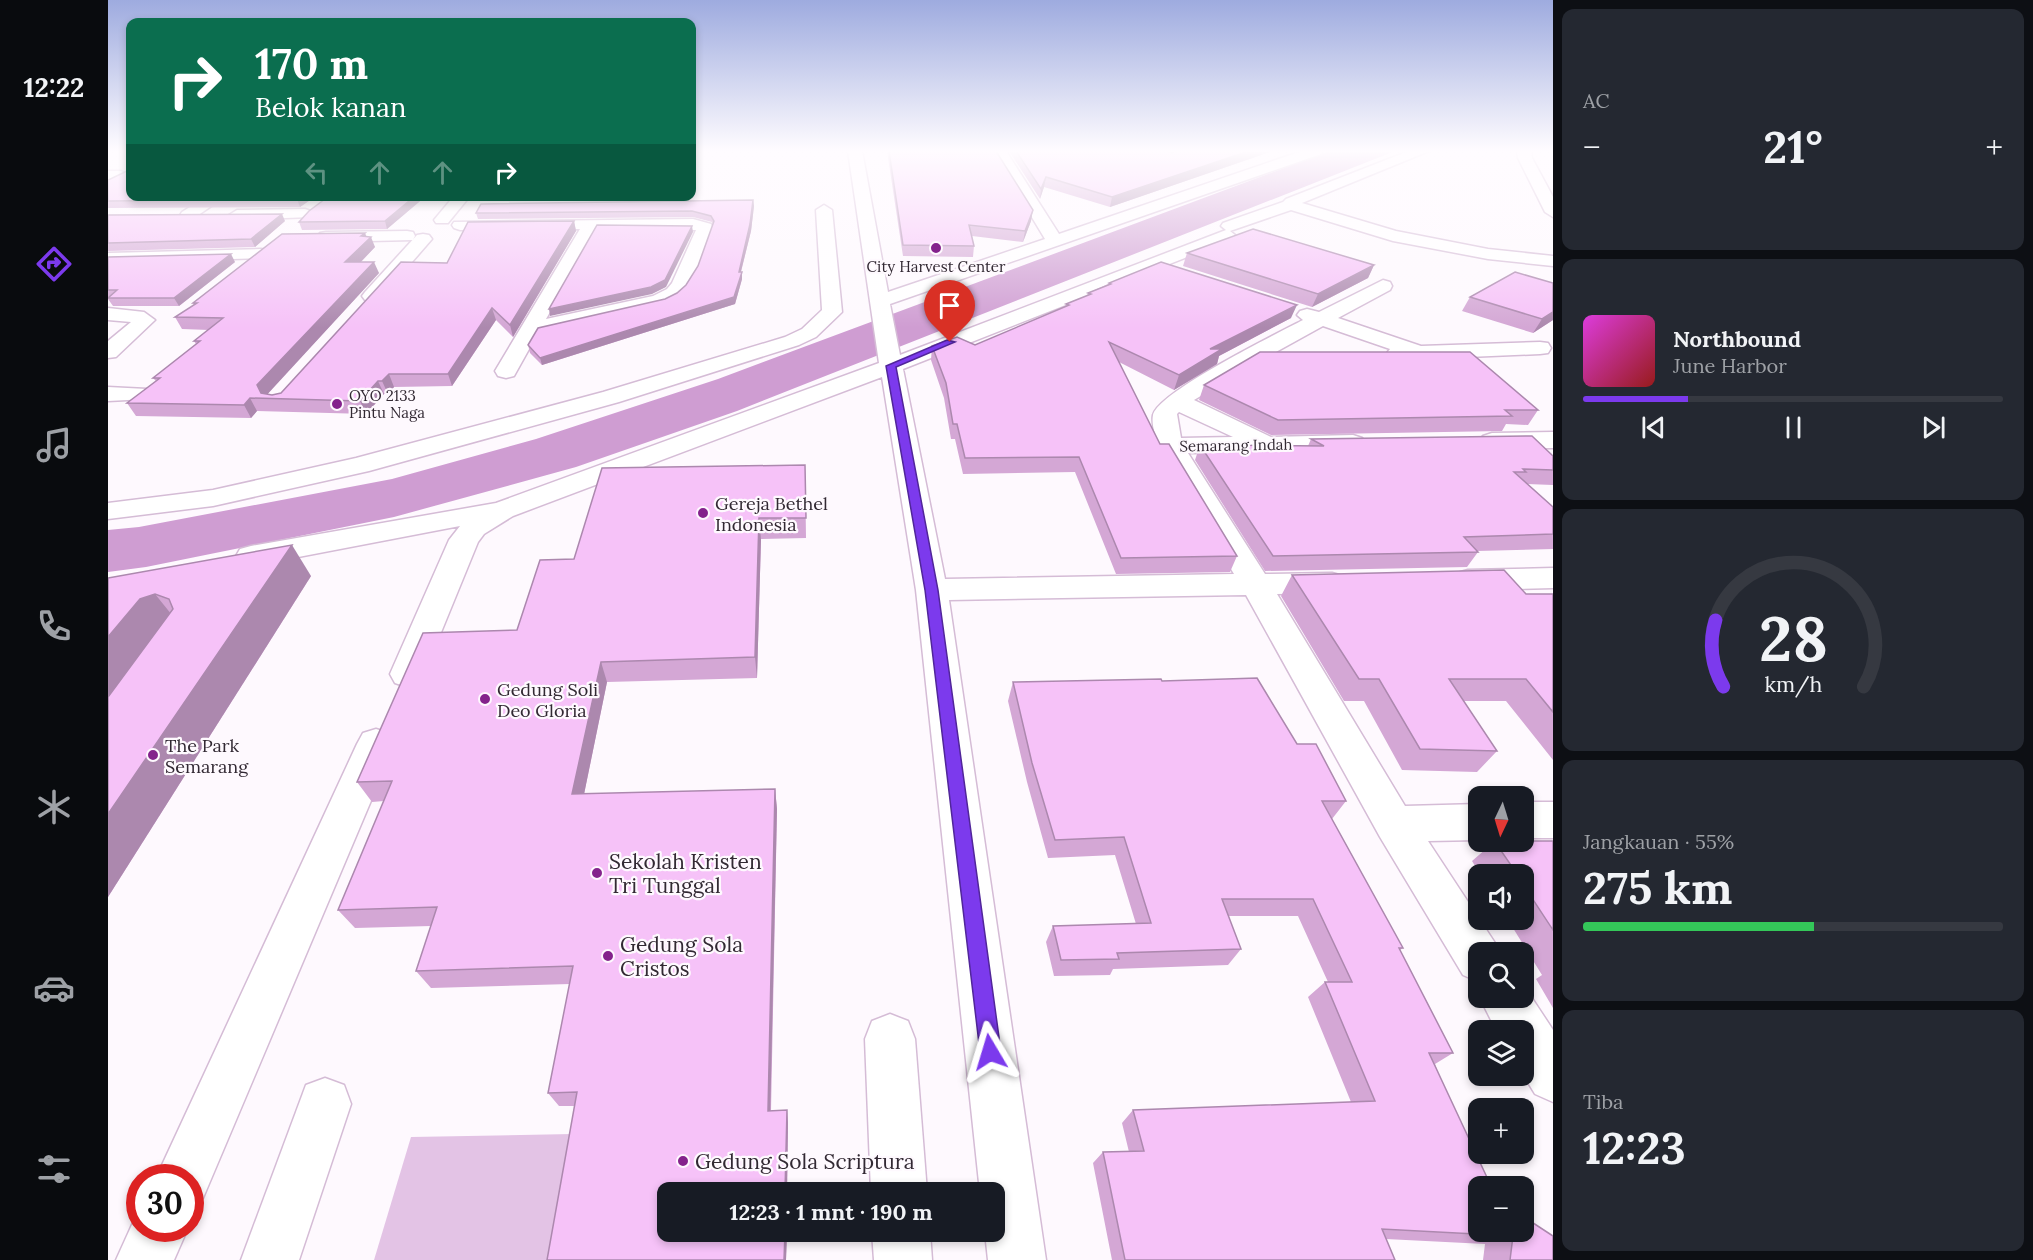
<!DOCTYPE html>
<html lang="id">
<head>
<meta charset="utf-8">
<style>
	body { margin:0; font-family:Lora,serif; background:#242831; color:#f1f3f6; height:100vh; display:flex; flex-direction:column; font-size:22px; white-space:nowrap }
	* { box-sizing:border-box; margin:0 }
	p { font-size:20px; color:#9ea1a6 }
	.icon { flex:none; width:33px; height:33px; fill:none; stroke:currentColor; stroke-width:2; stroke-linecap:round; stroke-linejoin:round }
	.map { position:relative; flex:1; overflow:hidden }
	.sheet { display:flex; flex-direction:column; gap:9px; padding:9px; background:#0d0f14; width:480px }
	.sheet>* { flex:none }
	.banner { position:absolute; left:18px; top:18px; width:570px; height:183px; border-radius:12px; box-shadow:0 3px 9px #0003; background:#0b6e4f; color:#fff; overflow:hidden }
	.needle { width:39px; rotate:184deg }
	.controls { position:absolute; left:1360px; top:786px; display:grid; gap:12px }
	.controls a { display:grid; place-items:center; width:66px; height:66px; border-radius:12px; background:#171b24; box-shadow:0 3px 9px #0003; font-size:30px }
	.speed { position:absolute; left:18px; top:1164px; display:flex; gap:12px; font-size:30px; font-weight:700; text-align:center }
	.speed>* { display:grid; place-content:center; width:78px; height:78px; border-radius:50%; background:#171b24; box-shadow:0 3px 9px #0003; line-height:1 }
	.speed .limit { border:9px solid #d22; background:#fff; color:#111 }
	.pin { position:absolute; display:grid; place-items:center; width:51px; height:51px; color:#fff; margin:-62px -26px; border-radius:50% 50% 50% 0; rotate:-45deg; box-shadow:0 0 6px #0007 }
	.pin .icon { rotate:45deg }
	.me { position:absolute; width:66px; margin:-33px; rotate:353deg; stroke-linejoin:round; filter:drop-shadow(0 0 4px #0008) }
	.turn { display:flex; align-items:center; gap:21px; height:126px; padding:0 30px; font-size:27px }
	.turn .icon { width:78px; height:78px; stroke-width:2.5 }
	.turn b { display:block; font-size:42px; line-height:51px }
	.lanes { display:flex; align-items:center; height:57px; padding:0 30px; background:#0003; justify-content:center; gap:30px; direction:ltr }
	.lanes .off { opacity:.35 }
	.big { font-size:45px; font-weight:700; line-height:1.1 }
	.sheet .card { flex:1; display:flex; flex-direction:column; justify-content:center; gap:9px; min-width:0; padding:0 21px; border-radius:12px; background:#242831 }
	.sheet .dial { align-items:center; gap:0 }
	.dial svg { height:156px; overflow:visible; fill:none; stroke:#363941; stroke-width:7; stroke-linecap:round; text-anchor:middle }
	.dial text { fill:#f1f3f6; stroke:none }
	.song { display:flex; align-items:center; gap:18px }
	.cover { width:72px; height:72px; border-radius:9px; background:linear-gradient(135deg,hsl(300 70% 55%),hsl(0 70% 35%)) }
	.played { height:6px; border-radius:3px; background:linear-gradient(90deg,#7c3aed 25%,#363941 25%) }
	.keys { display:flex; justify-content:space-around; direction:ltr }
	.heat { display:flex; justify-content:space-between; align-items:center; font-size:33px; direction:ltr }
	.charge { height:9px; border-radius:4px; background:linear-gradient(90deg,#34c759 55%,#363941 0) }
	.trip { position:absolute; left:549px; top:1182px; width:348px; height:60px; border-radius:12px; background:#171b24; box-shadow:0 3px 9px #0003; font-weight:700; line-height:60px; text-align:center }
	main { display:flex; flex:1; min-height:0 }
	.menu { display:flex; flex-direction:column; width:108px; justify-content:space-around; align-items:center; background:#090b0e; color:#9ea1a6 }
	.menu .icon { width:42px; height:42px }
	.menu .current { color:#7c3aed }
	.menu b { font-size:27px; color:#f1f3f6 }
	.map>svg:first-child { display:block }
	.green { fill:#e3c3e5 }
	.water { fill:#cf9dd2 }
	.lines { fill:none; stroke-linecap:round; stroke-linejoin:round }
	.minor-casing { stroke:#d5bcd6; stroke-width:3 }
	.minor { fill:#fff; fill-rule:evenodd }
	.wall { fill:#d4a7d5 }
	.shaded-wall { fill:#ac88ae }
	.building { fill:#f6c2f8; stroke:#ac88ae; stroke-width:1.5 }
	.route { fill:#7c3aed; stroke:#51269a; stroke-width:1.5 }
	.poi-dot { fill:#84228c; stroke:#fef9fe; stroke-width:2 }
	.labels { text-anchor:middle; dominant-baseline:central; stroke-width:4.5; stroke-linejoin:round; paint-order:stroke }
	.far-poi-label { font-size:15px; fill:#322933; stroke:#fef9fe }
	.far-street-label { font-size:15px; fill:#322933; stroke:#fef9fe }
	.poi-label { font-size:18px; fill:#322933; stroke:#fef9fe; text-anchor:start }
	.near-poi-label { font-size:21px; fill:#322933; stroke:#fef9fe; text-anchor:start }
</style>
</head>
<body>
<main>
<nav class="menu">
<b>12:22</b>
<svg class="icon current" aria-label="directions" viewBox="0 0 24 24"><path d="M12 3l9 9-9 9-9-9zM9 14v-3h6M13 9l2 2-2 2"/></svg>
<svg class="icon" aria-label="music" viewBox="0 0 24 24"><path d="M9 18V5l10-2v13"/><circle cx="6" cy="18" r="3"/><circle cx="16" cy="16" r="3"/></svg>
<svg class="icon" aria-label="phone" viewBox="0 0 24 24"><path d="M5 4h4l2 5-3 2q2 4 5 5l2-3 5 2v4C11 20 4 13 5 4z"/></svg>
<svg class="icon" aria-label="climate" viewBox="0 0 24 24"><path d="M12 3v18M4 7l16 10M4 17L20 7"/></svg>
<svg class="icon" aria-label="car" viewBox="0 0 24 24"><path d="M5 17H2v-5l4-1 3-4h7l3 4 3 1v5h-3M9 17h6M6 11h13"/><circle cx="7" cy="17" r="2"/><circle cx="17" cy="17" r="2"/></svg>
<svg class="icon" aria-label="filters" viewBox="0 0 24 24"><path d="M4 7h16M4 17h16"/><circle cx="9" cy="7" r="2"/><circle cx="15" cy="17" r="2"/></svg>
</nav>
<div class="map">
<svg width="1445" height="1260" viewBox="0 0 1445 1260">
	<rect width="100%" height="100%" fill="#fef9fe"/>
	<!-- green -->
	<polygon class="green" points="464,1134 442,1260 266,1260 303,1137"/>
	<!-- water -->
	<polygon class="water" points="1222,151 1287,151 629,411 468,467 286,517 38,567 0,572 0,530 31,527 284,479 428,439 610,379"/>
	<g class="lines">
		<defs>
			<g id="minor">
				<path d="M740 151H754L780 292 937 239 884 151H898L951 234 1194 151H1215L1213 154 782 304 792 355 1118 230 1113 226 1115 223 1175 202 1178 199 1301 151H1321L1194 203 1288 231 1380 249 1445 256V266L1380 259 1285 241 1183 210 1122 231 1127 235 1125 239 795 369 837 579 1126 574 1050 446C1048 436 1043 425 1045 415 1050 392 1170 333 1195 320L1189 315 1192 311 1199 309 1211 312 1275 280 1282 282 1284 286 1282 290 1230 318 1313 346 1432 342 1440 343 1443 348 1440 353 1432 354 1290 360 1282 358 1279 353 1282 349 1215 326 1148 363 1086 400 1163 437 1245 435 1254 438 1258 443 1254 448 1245 451 1080 453 1157 574 1224 573 1235 576 1240 583 1235 590 1224 593 1169 594 1297 806 1371 804V840L1320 841 1387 943 1392 952H1371V982L1355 975 1272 837 1138 595 841 600 938 1260H880L877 1232H886V1192H872L808 590 774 377 405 516 376 534 370 542 316 674 311 683 299 687 287 683 282 674 341 540 352 526 143 566 132 563 128 556 132 549 143 546 388 503 771 363ZM1071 412 1125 437 1073 438 1069 414Z"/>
				<polygon points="1409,151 1423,151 1424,158 1445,197 1445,217 1437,212 1410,158"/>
				<polygon points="0,171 13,171 20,175 13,179 0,179"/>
				<polygon points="99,196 118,196 86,218 74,218 72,215 74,212"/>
				<polygon points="346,196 362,196 340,223 328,223 326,220"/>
				<polygon points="716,205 724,210 734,312 708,337 691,345 511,402 261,471 105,506 0,519 0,503 105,490 248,458 495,392 677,337 694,329 714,310 708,210"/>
				<polygon points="197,209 203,211 205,214 203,217 129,220 121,215 129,210"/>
				<path d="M585 219 603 224 605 228C593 258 589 290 558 304L430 333 406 376 398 378 390 376 387 371 472 229 352 230 346 228 344 225 346 222ZM489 229 588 230 564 283 559 289 545 296 438 319Z"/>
				<polygon points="299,231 305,232 307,236 305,240 218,242 212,241 210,237 212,233 218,232"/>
				<polygon points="315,234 321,235 324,239 271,300 257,300 254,296 257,292 309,235"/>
				<polygon points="153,249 159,250 162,254 159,258 0,263 0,253"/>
				<polygon points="0,308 36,312 47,320 8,357 0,358 0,341 23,322 0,320"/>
				<polygon points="0,387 39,389 43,394 39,399 0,401"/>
				<polygon points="1445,432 1445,448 1384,449 1375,446 1371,441 1375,436 1384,433"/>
				<polygon points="1445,568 1445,588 1360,590 1349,587 1345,580 1349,573 1360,570"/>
				<polygon points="268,729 281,733 287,744 95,1198 82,1203 82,1178 48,1178 249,744 255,733"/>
				<rect x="1416" y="802" width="29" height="36"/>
				<polygon points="1416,986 1445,1030 1445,1102 1427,1094 1416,1076 1416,1030 1388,1030 1372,998 1416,998"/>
				<polygon points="782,1014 800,1021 807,1039 819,1192 763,1192 757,1039 764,1021"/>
				<polygon points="217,1078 236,1085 243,1104 191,1260 133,1260 198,1085"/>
				<polygon points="32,1207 32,1228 80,1228 66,1260 8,1260"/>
				<polygon points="764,1232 822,1232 824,1260 766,1260"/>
			</g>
		</defs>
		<!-- minor casing -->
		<use href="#minor" class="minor-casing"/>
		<!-- minor -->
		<use href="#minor" class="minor"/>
	</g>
	<!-- wall -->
	<g class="wall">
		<polygon points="779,151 888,151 923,221 915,242 864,236 866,246 865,257 795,256"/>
		<polygon points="901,151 1060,151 1064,153 1067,151 1165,151 1002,207 936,187 932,199"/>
		<polygon points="0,180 22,196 208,196 192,207 0,208"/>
		<polygon points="318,196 279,229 194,230 191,222"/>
		<polygon points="645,200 646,206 643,231 633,272 634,272 634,279 627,304 434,365 422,353 420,345 557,299 569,293 578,285 590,266 605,224 604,222 585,217 370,219 368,213"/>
		<polygon points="0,215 177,221 147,247 0,251"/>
		<polygon points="466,221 468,231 405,337 388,320 344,386 286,387 280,394 276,394 258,414 149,411 143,418 28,416 19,403 48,381 45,378 88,344 86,341 101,330 74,329 67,317 86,305 85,303 258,236 267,247 253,262 271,273 159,394 164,395 173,393 339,263"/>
		<polygon points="1079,253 1266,265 1260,278 1204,307 1075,266"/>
		<polygon points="0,257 127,262 71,306 5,306 0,299"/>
		<polygon points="1001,283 1183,318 1111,356 1109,364 1066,390 1011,362 1052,444 1129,556 1122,572 1008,574 967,472 855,474 847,439 843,439 836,398 823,360 824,346 867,345 958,307 958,304 979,296 980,293 1000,284"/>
		<polygon points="1362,297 1445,320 1425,333 1354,311"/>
		<polygon points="1096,385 1430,410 1420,425 1398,424 1394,431 1163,435 1091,400"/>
		<polygon points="1203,439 1445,456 1445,485 1419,484 1445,507 1445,549 1369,551 1370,552 1359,567 1157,571 1087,460 1092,445 1200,446"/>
		<polygon points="697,465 698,538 653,539 649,678 499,682 476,794 667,789 669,809 663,1111 679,1110 680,1123 679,1192 560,1192 560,1232 679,1232 678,1260 439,1260 467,1106 451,1106 440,1093 462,984 323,988 308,971 323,926 247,928 230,910 276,801 264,802 249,782 315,633 409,630 432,560 466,559 494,468"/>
		<polygon points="1184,575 1418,594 1445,594 1445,760 1398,701 1355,701 1389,751 1369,772 1294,770 1256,701 1236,701 1173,596"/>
		<polygon points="203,576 0,897 0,578"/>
		<polygon points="1054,681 1189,744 1238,801 1224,819 1295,948 1292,950 1345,1053 1327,1064 1371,1186 1445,1260 1375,1260 1377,1244 1278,1239 1287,1260 1004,1260 985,1163 995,1152 1021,1152 1014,1123 1025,1110 1243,1102 1200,997 1217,982 1220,982 1190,916 1120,916 1133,949 1120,965 1005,969 1002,975 946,976 938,942 945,926 1028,924 1007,855 940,858 919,782 900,701 905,682"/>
		<polygon points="1445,841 1445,1008 1428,979 1434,975 1400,920 1416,920 1416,874 1372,874 1364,861 1386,842"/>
	</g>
	<!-- shaded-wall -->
	<g class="shaded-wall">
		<polygon points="1141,151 1165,151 1002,207 1004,197"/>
		<polygon points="938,177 936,187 932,199 933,189"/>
		<polygon points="194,196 208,196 192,207 189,199"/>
		<polygon points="307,196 318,196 279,229 277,221"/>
		<polygon points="645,200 646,206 643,231 631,279 631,272"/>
		<polygon points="925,210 923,221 915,242 917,231"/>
		<polygon points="174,214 177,221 147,247 143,239"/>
		<polygon points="466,221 468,231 405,337 402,325"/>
		<polygon points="584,226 585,232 558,287 544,294 442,316 441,309"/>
		<polygon points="257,233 260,240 263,237 267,247 242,273 237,262 253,236"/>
		<polygon points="123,254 127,262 71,306 66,298"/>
		<polygon points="266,262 271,273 156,398 149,385"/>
		<polygon points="1266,265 1260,278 1204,307 1210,294"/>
		<polygon points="634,272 634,279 627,304 434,365 432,358"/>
		<polygon points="1189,305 1183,318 1111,356 1109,364 1066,390 1071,375 1102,349"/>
		<polygon points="384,308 388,320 344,386 340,374"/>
		<polygon points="1445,312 1445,320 1425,333 1434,319"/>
		<polygon points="281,374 286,387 280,394 274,381"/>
		<polygon points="270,381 276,394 258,414 252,401"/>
		<polygon points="142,398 149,411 143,418 136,405"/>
		<polygon points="651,518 653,539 649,678 647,657"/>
		<polygon points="184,545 203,576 0,897 0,814"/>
		<polygon points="47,594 72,625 0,705 0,637 32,599"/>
		<polygon points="493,662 499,682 472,814 464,794"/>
		<polygon points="667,789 669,809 662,1124 660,1111"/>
		<polygon points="679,1110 680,1123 679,1192 677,1192"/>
		<polygon points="677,1232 679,1232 678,1260 676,1260"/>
	</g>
	<!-- building -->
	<g class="building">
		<polygon points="781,151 888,151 925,210 917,231 861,225 866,246 795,245"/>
		<polygon points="908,151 1060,151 1064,153 1067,151 1141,151 1004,197 938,177 933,189"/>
		<polygon points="22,158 22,196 194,196 189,199 0,201 0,180 19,171 20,159"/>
		<polygon points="221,196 307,196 277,221 191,222 201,211"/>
		<polygon points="645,200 642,224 631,272 634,272 626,297 432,358 420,345 430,328 557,299 569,293 578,285 590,266 606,221 603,216 584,211 368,213 373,204"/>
		<polygon points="174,214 143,239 0,243 0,215"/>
		<polygon points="466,221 402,325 384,308 340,374 281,374 274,381 270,381 252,401 142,398 136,405 19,403 52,378 45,378 92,341 86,341 115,318 67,317 89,303 85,303 174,234 257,233 253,236 263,237 237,262 266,262 149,385 153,393 164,395 173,393 293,262 339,263 360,222"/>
		<polygon points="489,225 584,226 557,280 543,287 441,309"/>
		<polygon points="1145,229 1266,265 1210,294 1079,253"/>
		<polygon points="123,254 66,298 0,298 9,290 0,290 0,257"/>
		<polygon points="1053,262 1189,305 1102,349 1114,349 1071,375 1001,342 1052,444 1061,444 1129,556 1013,558 971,457 857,458 849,424 845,424 838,383 824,346 849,337 867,345 961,305 958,304 983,294 980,293 1003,284 1001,283"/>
		<polygon points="1407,272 1445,283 1445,312 1434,319 1362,297"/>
		<polygon points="1152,352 1362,352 1430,410 1397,410 1404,416 1170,420 1096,385"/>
		<polygon points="1424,436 1445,456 1445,470 1415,469 1418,472 1406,472 1445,507 1445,534 1356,537 1370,552 1165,556 1092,445 1216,446 1203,439"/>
		<polygon points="697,465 698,518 651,518 647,657 493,662 464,794 667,789 660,1111 679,1110 677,1192 560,1192 560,1232 677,1232 676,1260 439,1260 469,1092 440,1093 465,966 308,971 329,907 230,910 284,781 249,782 315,633 409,630 432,560 466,559 494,468"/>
		<polygon points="184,545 0,814 0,697 65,609 61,599 47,594 32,599 0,637 0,578"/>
		<polygon points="1396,570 1418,594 1445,594 1445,712 1418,679 1341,679 1389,751 1312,749 1271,679 1251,679 1184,575"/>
		<polygon points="1149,678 1189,744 1208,744 1238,801 1214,801 1295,948 1291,948 1345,1053 1321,1053 1383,1186 1371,1186 1371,1232 1416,1232 1416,1217 1445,1236 1445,1260 1402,1260 1405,1236 1274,1229 1287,1260 1017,1260 995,1152 1036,1151 1025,1110 1267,1101 1217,982 1244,982 1205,899 1114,899 1133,949 1009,953 1011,959 953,960 945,926 1043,923 1016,837 947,840 924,763 905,682 1053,679 1054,681"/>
		<polygon points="1416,841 1445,841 1445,930 1416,886 1416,874 1409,874 1387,842"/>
	</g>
	<!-- sky -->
	<linearGradient id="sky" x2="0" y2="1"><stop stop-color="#9eabdf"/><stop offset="0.46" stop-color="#fffcff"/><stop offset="1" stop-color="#fffcff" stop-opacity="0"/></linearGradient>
	<rect width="1445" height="328" fill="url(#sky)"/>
	<!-- route -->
	<polygon class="route" points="839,340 847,342 788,367 830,590 893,1052 890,1059 882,1062 875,1059 872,1052 817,590 778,366"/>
	<!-- markers -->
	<g class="poi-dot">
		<circle cx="828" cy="248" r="6"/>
		<circle cx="229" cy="404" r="6"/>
		<circle cx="595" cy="513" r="6"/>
		<circle cx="377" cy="699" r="6"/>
		<circle cx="45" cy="755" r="6"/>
		<circle cx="489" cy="873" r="6"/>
		<circle cx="500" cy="956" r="6"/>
		<circle cx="575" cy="1161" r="6"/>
	</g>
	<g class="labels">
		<!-- far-poi labels -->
		<g class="far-poi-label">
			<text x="828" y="266">City Harvest Center</text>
			<text x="241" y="395" text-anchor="start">OYO 2133<tspan x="241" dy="17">Pintu Naga</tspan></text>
		</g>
		<!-- far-street labels -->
		<g class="far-street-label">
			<text transform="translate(1128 445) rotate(-1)">Semarang Indah</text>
		</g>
		<!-- poi labels -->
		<g class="poi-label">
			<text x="607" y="503">Gereja Bethel<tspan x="607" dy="21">Indonesia</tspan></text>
			<text x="389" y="689">Gedung Soli<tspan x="389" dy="21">Deo Gloria</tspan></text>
			<text x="57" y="745">The Park<tspan x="57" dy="21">Semarang</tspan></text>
		</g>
		<!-- near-poi labels -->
		<g class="near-poi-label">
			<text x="501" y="861">Sekolah Kristen<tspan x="501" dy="24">Tri Tunggal</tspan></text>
			<text x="512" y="944">Gedung Sola<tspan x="512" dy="24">Cristos</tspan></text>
			<text x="587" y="1161">Gedung Sola Scriptura</text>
		</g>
	</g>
</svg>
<div class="controls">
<a><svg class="needle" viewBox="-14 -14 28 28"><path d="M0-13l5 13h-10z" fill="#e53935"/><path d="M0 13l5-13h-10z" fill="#9ea1a6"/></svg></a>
<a><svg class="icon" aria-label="sound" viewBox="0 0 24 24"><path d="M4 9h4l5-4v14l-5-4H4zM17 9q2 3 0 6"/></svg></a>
<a><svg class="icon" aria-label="search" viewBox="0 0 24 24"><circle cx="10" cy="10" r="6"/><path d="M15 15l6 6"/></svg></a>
<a><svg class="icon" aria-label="layers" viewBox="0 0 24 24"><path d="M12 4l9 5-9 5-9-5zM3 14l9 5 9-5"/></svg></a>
<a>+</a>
<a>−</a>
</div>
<div class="speed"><div class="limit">30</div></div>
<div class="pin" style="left:842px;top:342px;background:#d93025"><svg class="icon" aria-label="arrive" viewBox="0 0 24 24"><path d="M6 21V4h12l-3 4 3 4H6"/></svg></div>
<svg class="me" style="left:882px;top:1052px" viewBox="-20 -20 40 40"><path d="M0-17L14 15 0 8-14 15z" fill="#7c3aed" stroke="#fff" stroke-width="4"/></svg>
<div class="trip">12:23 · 1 mnt · 190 m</div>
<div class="banner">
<div class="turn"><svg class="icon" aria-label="right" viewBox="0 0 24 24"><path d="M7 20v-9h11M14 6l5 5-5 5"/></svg><div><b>170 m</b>Belok kanan</div></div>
<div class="lanes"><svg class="icon off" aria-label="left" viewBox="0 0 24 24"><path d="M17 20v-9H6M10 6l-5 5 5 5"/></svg><svg class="icon off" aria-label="ahead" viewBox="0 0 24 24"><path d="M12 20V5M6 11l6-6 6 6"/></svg><svg class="icon off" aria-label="ahead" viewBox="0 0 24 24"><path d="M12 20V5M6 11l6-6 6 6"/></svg><svg class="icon" aria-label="right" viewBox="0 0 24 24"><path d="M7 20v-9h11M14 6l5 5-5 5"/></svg></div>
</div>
</div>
<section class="sheet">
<div class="card"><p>AC</p>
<div class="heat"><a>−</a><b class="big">21°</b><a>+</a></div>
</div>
<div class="card">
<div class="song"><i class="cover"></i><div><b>Northbound</b><p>June Harbor</p></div></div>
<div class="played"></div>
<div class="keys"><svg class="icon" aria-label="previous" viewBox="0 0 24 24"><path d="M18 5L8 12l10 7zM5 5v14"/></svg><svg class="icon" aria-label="pause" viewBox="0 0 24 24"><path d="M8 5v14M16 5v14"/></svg><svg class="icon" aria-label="next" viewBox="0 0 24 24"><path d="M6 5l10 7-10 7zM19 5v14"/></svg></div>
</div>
<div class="card dial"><svg viewBox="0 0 100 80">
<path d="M14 69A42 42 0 1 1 86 69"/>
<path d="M14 69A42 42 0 0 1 10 35" stroke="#7c3aed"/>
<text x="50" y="56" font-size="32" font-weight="700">28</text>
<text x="50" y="72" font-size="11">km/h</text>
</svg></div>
<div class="card"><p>Jangkauan · 55%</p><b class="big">275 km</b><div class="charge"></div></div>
<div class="card"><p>Tiba</p><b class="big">12:23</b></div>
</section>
</main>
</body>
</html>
